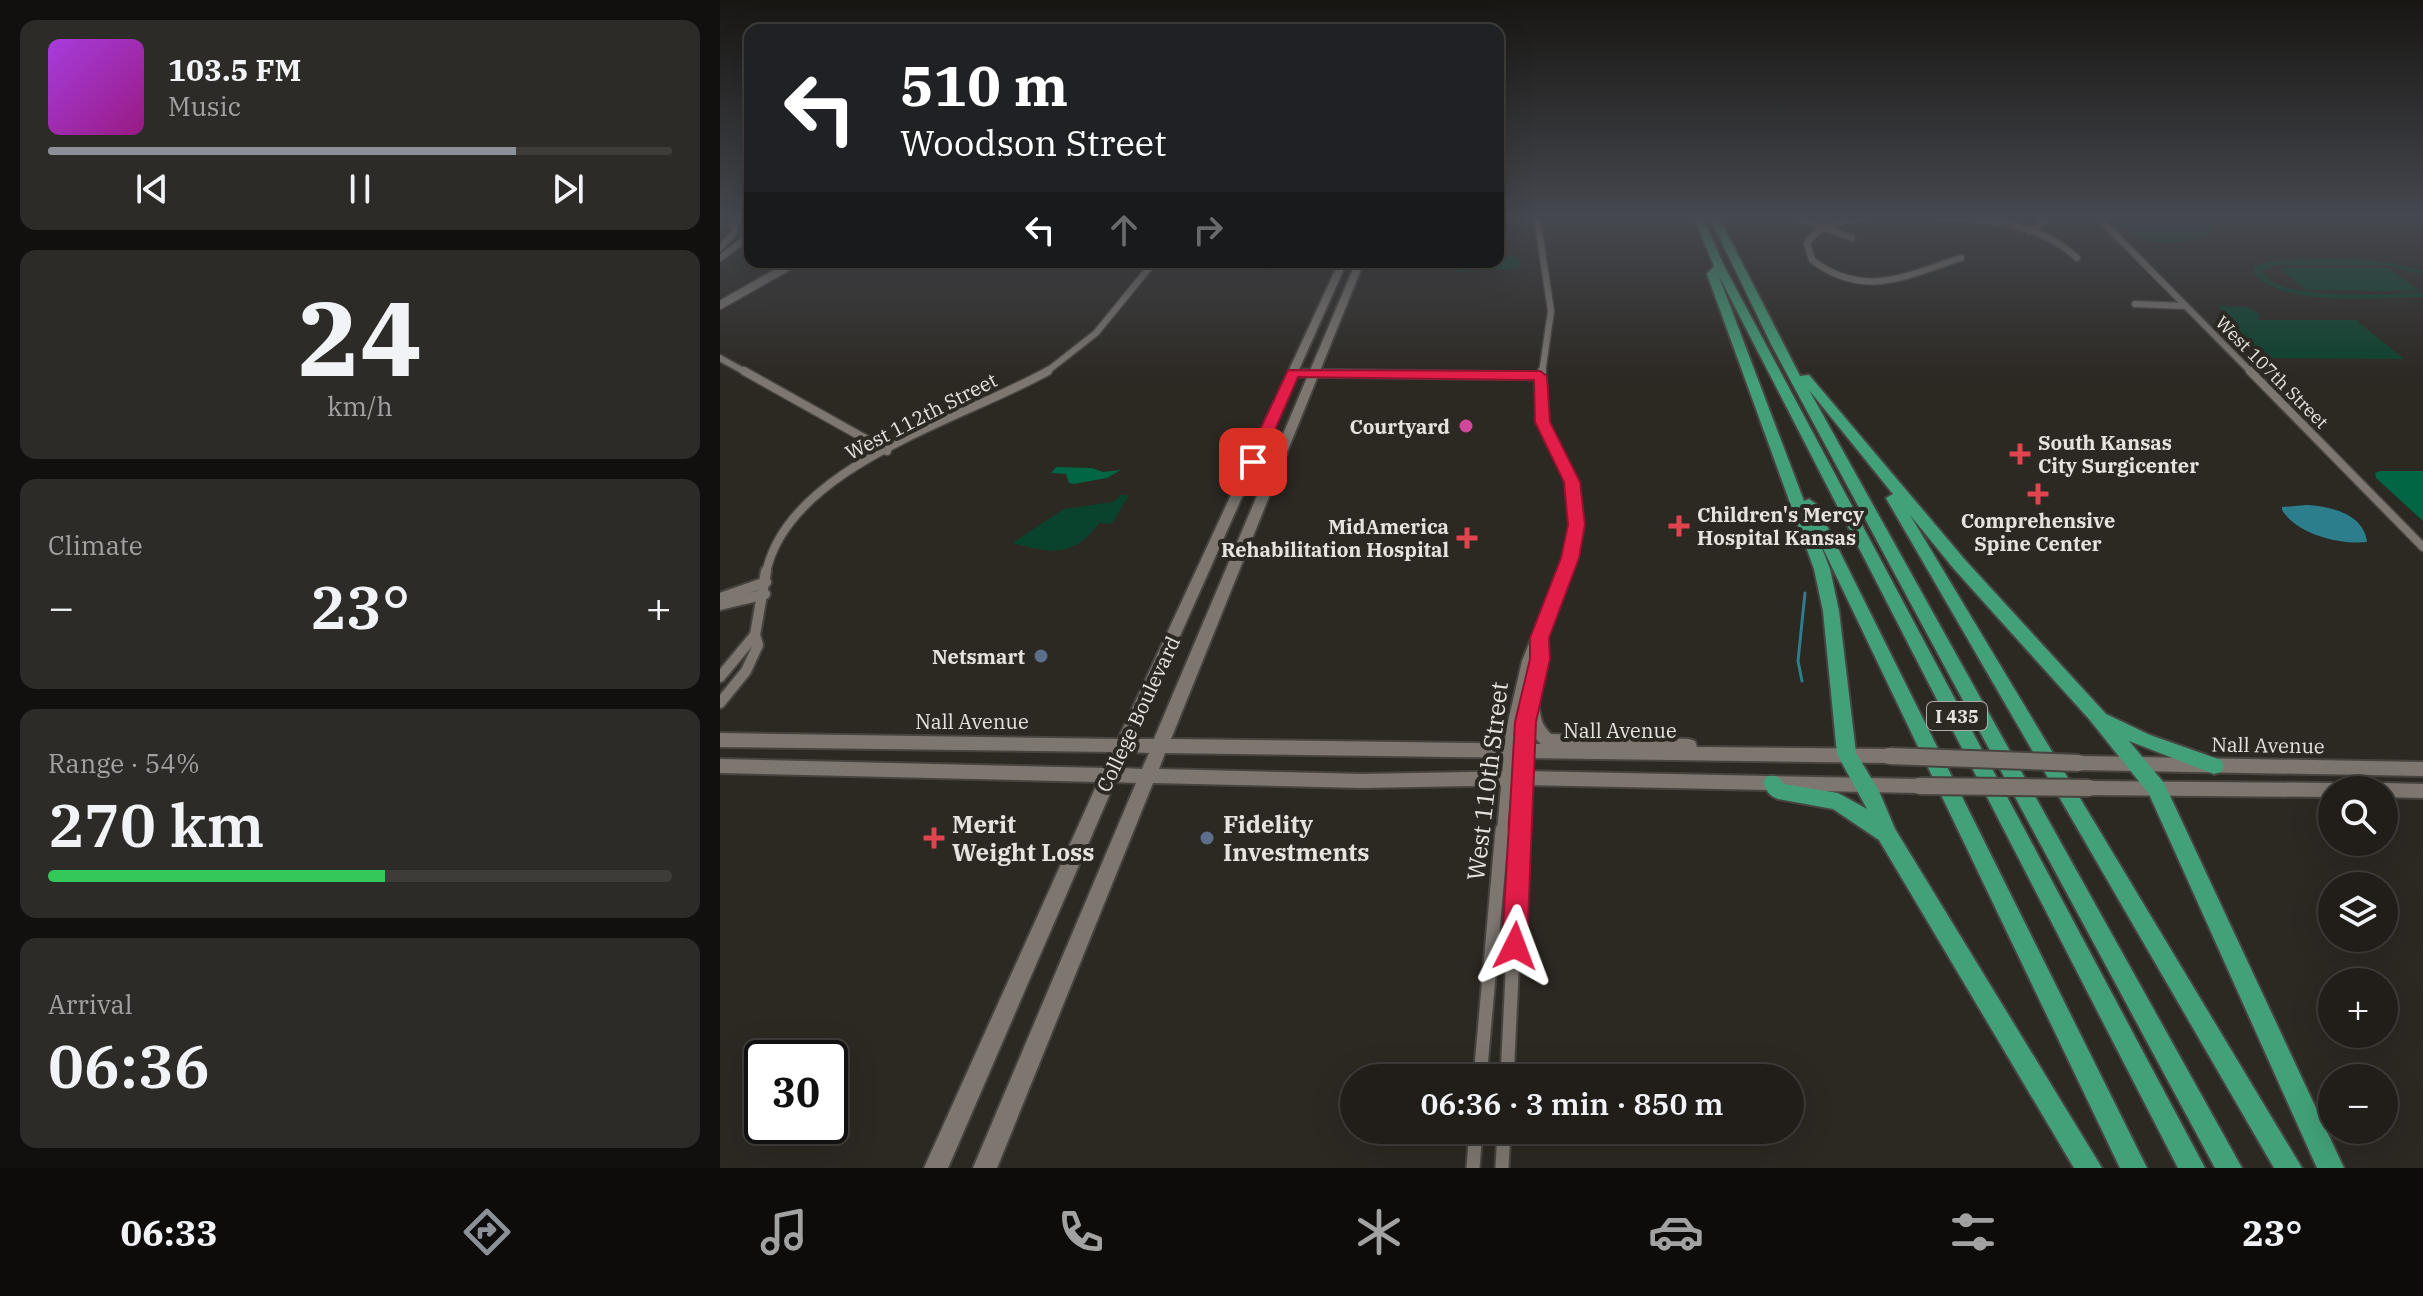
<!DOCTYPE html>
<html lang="en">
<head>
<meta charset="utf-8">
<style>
	body { margin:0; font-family:"IBM Plex Serif",serif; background:#2d2b27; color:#f1f3f6; height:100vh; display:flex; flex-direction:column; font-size:30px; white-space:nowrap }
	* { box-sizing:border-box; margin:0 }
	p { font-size:26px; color:#a2a2a2 }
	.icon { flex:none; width:44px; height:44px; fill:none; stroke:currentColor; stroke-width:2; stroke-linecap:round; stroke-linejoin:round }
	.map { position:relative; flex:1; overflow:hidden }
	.drawer { display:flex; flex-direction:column; gap:20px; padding:20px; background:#12100e; width:720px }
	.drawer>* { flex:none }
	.guide { position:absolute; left:24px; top:24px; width:760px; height:244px; border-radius:16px; box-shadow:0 8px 32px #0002,0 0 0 2px #3e3c39; background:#202124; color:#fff; overflow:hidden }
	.buttons { position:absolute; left:1598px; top:776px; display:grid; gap:16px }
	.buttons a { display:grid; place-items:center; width:80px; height:80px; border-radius:50%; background:#211e1a; box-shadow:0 8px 32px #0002,0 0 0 2px #3e3c39; font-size:40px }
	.speed { position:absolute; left:24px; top:1040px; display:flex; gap:16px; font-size:40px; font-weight:700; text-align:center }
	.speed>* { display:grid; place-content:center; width:104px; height:104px; border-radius:50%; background:#211e1a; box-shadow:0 8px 32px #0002,0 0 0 2px #3e3c39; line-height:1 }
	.speed .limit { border:4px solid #111; border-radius:12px; background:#fff; color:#111 }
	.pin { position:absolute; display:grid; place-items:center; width:68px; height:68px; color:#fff; margin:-34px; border-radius:16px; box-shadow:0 4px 12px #0006 }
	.me { position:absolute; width:88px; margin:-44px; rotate:3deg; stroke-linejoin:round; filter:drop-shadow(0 0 6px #0008) }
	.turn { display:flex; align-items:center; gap:28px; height:168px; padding:0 24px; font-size:36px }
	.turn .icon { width:104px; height:104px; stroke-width:2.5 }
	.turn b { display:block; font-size:56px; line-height:68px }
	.lanes { display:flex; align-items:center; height:76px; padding:0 24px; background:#0003; justify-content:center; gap:40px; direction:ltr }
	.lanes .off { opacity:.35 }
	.big { font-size:60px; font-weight:600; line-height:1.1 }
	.drawer .card { flex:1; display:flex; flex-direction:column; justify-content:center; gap:12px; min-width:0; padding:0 28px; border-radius:16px; background:#2d2b27 }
	.drawer .dial { align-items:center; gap:0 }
	.dial b { font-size:104px; line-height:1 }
	.song { display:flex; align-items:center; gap:24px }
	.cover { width:96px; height:96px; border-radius:12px; background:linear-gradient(135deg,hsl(280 70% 55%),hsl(310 70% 35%)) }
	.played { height:8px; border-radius:4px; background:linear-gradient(90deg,#8c9099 75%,#3e3c39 75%) }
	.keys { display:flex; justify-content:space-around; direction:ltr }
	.heat { display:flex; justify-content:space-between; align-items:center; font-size:44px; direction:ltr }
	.charge { height:12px; border-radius:6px; background:linear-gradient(90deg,#34c759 54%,#3e3c39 0) }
	.trip { position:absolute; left:620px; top:1064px; width:464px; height:80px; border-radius:40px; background:#211e1a; box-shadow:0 8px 32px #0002,0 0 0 2px #3e3c39; font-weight:600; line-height:80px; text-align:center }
	.menu { display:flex; height:128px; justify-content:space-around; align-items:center; background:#0d0c0a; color:#a2a2a2 }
	.menu .icon { width:56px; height:56px }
	.menu .on { color:#8c9099 }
	.menu b { font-size:36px; color:#f1f3f6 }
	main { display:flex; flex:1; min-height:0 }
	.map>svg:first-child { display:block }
	.green { fill:#0a432d }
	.forest { fill:#064 }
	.water { fill:#2d7e8c }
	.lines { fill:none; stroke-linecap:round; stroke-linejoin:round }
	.stream { stroke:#2d7e8c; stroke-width:3 }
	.minor-far3-casing { stroke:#47433e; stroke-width:9 }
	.minor-far2-casing { stroke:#47433e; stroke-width:11 }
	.minor-far1-casing { stroke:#47433e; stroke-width:14 }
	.minor-casing { stroke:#47433e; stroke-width:17 }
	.tertiary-casing { stroke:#47433e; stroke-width:11 }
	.secondary-casing { stroke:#47433e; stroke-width:4 }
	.motorway-casing { stroke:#47433e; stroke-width:4 }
	.minor-far3 { stroke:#7d7770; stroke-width:6 }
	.minor-far2 { stroke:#7d7770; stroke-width:8 }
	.minor-far1 { stroke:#7d7770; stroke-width:10 }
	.minor { stroke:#7d7770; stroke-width:13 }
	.tertiary { stroke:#7d7770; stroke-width:8 }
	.secondary { fill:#7d7770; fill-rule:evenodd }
	.motorway { fill:#42a178; fill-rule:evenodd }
	.secondary-bridge-casing { stroke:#47433e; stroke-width:20; stroke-linecap:butt }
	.secondary-bridge { stroke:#7d7770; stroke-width:16 }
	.route { fill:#e11d48; stroke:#92132f; stroke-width:2 }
	.hotel-dot { fill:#d1479c; stroke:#2c2822; stroke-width:3 }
	.health-dot { fill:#e0444e; stroke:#2c2822; stroke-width:3 }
	.service-dot { fill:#5c6f8a; stroke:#2c2822; stroke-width:3 }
	.labels { text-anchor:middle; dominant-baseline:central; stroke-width:8; stroke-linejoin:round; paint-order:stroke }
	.far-street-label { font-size:18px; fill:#e6e3df; stroke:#2c2822 }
	.shield { fill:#2c2822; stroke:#aeaba6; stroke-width:2 }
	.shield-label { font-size:18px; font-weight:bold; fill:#e6e3df }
	.street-label { font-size:20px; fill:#e6e3df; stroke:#2c2822 }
	.poi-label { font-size:20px; font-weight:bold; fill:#e6e3df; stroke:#2c2822; text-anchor:end }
	.near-street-label { font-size:24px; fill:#e6e3df; stroke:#2c2822 }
	.near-poi-label { font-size:24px; font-weight:bold; fill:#e6e3df; stroke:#2c2822; text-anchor:start }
</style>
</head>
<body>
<main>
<section class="drawer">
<div class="card">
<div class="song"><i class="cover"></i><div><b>103.5 FM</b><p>Music</p></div></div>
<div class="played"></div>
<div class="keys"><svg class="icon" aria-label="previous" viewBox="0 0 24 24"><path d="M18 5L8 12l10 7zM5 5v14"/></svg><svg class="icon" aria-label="pause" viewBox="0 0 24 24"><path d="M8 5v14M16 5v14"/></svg><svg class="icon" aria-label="next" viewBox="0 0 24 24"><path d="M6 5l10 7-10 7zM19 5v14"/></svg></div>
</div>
<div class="card dial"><b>24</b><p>km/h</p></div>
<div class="card"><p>Climate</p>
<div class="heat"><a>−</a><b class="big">23°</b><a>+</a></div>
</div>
<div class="card"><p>Range · 54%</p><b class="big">270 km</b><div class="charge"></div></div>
<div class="card"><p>Arrival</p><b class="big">06:36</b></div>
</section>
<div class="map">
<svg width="1703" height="1168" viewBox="0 0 1703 1168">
	<rect width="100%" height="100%" fill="#2c2822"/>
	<!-- green -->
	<g class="green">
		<path d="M1393 218H1491L1494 221 1489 234C1456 249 1418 245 1393 218Z"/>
		<polygon points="798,256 800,268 736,272 735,262 778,262 778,257"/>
		<path d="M1550 261C1599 259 1655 255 1703 271V275L1666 265H1557L1542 271C1555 303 1671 293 1703 293V297C1655 297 1573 308 1535 276L1534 266Z"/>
		<polygon points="1559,268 1668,268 1700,291 1586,290"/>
		<polygon points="1497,306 1528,307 1539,314 1538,320 1636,320 1684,359 1546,358 1507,320 1514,319"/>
		<path d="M401 495H409L392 524 379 523C353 559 330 553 292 543L344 509 393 502Z"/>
	</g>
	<!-- forest -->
	<g class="forest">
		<polygon points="336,467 372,468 383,472 401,470 387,478 354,484 349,483 346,474 331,473"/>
		<polygon points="1660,471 1703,471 1703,521 1656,478 1655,473"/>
	</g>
	<!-- water -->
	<path class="water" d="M1587 505C1610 506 1644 514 1647 542 1619 545 1577 534 1562 510V507Z"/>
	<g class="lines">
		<!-- stream -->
		<polyline class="stream" points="1082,681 1078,661 1085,593"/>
		<defs>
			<g id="minor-far3">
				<polyline points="817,218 831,311 822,373"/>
				<polyline points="1078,218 1132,238"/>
				<path d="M1144 218C1123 222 1098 223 1087 244L1092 260C1145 300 1187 275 1241 258"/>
				<path d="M1219 218C1269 220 1319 222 1357 258"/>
				<polyline points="1379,218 1532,373"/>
				<polyline points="1309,231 1325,221"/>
				<polyline points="0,248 14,233 14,218"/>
				<polyline points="0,258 24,240 27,218"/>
				<polyline points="1415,304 1465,306"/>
				<polyline points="0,358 27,373"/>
				<polyline points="325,373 376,333 434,262"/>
				<polyline points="573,373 590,373"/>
			</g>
			<g id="minor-far2">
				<polyline points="24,371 167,451"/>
				<polyline points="822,371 820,409 828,436 852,482 857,525 844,573"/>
				<polyline points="1530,371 1703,547"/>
				<polyline points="573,373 820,376"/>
				<path d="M46 573C68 466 243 419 328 371"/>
			</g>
			<g id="minor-far1">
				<polyline points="0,598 46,582"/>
				<polyline points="0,605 45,594"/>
				<polyline points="0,677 35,635"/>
				<polyline points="0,703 26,671 38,645 35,635 46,571"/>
				<polyline points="782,832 791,731 807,662 844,571"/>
				<polyline points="799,832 803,752 820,640"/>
			</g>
			<g id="minor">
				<polyline points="760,1078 782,830"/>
				<polyline points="787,1078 799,830"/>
				<polyline points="753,1168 756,1130"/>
				<polyline points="782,1168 784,1130"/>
			</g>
			<polyline id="tertiary" points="0,305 76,262"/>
			<g id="secondary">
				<path d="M619 262H627L414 739H434L636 262H644L451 739 821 744C807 731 799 718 804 699L810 697 816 699C823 714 817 720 831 734L969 739 975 741 977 747 1169 749 1175 751 1177 756 1175 761 1169 763 445 753 439 769 642 774 803 771 1199 779 1205 781 1208 786 1205 791 1199 793 803 785 642 788 433 783 277 1168H253L416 783 395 782 228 1168H204L378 782 0 773V759L385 768 392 752 0 747V733L398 739ZM408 752 429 753 422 769 401 768Z"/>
				<polygon points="1359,756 1703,762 1703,776 1359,770 1353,768 1351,763 1353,758"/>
				<polygon points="1369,781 1612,783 1618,785 1621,790 1612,790 1612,797 1369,795 1363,793 1360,788 1363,783"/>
				<polygon points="1664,783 1703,784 1703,798 1664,797 1664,790 1655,790 1658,785"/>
			</g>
			<g id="motorway">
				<path d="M974 218H983L1004 266 1485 1168H1458L998 274 1084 501 1089 499 1096 504 1427 1168H1400L1098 538 1110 569 1119 611 1136 753 1159 791 1175 829 1382 1168H1354L1159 840 1113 809 1058 799C1049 796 1047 791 1043 783L1046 777C1055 774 1059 776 1064 784L1118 793 1147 809 1117 754 1103 611 1094 569 987 274 994 266Z"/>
				<polygon points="990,218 999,218 1080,376 1089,375 1246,561 1386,714 1430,735 1501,760 1504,766 1501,772 1494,774 1409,741 1444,783 1624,1168 1597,1168 1429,794 1369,719 1234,569 1190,515 1582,1168 1554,1168 1166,498 1173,494 1089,390 1522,1168 1495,1168 1052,346"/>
			</g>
		</defs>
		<!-- minor-far3 casing -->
		<use href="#minor-far3" class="minor-far3-casing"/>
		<!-- minor-far2 casing -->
		<use href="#minor-far2" class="minor-far2-casing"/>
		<!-- minor-far1 casing -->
		<use href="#minor-far1" class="minor-far1-casing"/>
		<!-- minor casing -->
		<use href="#minor" class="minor-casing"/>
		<!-- tertiary casing -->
		<use href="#tertiary" class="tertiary-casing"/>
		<!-- secondary casing -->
		<use href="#secondary" class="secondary-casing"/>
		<!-- motorway casing -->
		<use href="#motorway" class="motorway-casing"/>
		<!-- minor-far3 -->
		<use href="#minor-far3" class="minor-far3"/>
		<!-- minor-far2 -->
		<use href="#minor-far2" class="minor-far2"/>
		<!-- minor-far1 -->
		<use href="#minor-far1" class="minor-far1"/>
		<!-- minor -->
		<use href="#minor" class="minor"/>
		<!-- tertiary -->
		<use href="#tertiary" class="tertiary"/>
		<!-- secondary -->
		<use href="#secondary" class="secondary"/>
		<!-- motorway -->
		<use href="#motorway" class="motorway"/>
		<defs>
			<g id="secondary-bridge">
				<polyline points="1169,756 1359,763"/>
				<polyline points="1199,786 1369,788"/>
			</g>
		</defs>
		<!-- secondary-bridge casing -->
		<use href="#secondary-bridge" class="secondary-bridge-casing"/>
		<!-- secondary-bridge -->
		<use href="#secondary-bridge" class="secondary-bridge"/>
	</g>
	<!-- sky -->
	<linearGradient id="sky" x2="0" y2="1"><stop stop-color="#181613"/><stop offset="0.57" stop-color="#45484f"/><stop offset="1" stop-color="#45484f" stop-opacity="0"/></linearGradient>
	<rect width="1703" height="382" fill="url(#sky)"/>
	<!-- route -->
	<polygon class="route" points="568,370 820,371 827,376 830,422 860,482 865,525 859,558 829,638 830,659 816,722 807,946 804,955 795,959 786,955 782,946 795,722 810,659 810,638 841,558 848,525 844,482 815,422 814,380 578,377 541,462 527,465 525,462"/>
	<!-- markers -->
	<circle class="hotel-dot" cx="746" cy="426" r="8"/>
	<g class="health-dot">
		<path d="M1296 442h8v8h8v8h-8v8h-8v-8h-8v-8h8z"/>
		<path d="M1314 482h8v8h8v8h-8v8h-8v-8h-8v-8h8z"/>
		<path d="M955 514h8v8h8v8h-8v8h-8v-8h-8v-8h8z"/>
		<path d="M743 526h8v8h8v8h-8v8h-8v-8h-8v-8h8z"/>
		<path d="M210 826h8v8h8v8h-8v8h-8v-8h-8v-8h8z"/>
	</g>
	<g class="service-dot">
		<circle cx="321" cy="656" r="8"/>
		<circle cx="487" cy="838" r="8"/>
	</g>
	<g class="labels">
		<!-- far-street labels -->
		<g class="far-street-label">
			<text transform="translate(1552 372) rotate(45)">West 107th Street</text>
		</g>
		<!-- shield labels -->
		<rect class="shield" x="1207" y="702" width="60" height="28" rx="6"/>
		<g class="shield-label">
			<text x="1237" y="716">I 435</text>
		</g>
		<!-- street labels -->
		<g class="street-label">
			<text transform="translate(201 416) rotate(-27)">West 112th Street</text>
			<text transform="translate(418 714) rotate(-65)">College Boulevard</text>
			<text x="252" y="721">Nall Avenue</text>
			<text x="900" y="730">Nall Avenue</text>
			<text transform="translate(1548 745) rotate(1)">Nall Avenue</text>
		</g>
		<!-- poi labels -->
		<g class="poi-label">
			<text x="730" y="426">Courtyard</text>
			<text x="1318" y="442" text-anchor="start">South Kansas<tspan x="1318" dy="23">City Surgicenter</tspan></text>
			<text x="977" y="514" text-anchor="start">Children's Mercy<tspan x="977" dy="23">Hospital Kansas</tspan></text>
			<text x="1318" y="520" text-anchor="middle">Comprehensive<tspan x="1318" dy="23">Spine Center</tspan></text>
			<text x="729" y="526">MidAmerica<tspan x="729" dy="23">Rehabilitation Hospital</tspan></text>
			<text x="305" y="656">Netsmart</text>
		</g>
		<!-- near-street labels -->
		<g class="near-street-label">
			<text transform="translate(767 781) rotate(-83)">West 110th Street</text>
		</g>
		<!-- near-poi labels -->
		<g class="near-poi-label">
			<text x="232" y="824">Merit<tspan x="232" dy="28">Weight Loss</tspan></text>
			<text x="503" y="824">Fidelity<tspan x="503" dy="28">Investments</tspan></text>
		</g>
	</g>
</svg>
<div class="buttons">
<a><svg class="icon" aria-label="search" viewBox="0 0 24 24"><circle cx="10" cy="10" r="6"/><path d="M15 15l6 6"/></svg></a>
<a><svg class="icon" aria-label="layers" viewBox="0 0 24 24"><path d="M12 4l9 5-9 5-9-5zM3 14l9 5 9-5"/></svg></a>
<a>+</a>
<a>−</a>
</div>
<div class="speed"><div class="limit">30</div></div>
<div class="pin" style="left:533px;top:462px;background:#d93025"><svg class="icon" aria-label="arrive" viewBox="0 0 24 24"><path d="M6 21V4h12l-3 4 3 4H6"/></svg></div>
<svg class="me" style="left:795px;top:946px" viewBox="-20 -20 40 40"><path d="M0-17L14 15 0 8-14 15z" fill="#e11d48" stroke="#fff" stroke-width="4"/></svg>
<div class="trip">06:36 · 3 min · 850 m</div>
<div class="guide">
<div class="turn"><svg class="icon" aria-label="left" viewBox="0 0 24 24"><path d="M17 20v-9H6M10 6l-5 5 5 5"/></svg><div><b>510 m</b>Woodson Street</div></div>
<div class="lanes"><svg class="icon" aria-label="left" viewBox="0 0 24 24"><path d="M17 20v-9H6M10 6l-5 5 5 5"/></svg><svg class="icon off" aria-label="ahead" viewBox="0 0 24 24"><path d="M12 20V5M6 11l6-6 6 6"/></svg><svg class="icon off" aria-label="right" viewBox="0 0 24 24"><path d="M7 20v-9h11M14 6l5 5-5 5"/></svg></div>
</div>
</div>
</main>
<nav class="menu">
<b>06:33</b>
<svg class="icon on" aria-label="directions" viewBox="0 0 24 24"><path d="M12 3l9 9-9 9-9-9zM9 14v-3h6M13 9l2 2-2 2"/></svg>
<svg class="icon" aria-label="music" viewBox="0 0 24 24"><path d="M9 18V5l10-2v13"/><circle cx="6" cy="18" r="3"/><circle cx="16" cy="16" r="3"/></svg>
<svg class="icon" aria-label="phone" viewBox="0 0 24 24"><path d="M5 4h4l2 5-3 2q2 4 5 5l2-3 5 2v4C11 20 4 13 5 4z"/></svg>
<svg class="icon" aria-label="climate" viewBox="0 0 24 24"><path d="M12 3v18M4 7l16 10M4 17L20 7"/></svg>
<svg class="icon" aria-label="car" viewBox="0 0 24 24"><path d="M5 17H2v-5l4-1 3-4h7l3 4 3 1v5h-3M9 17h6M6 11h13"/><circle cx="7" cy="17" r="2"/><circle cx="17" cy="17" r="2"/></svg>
<svg class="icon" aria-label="filters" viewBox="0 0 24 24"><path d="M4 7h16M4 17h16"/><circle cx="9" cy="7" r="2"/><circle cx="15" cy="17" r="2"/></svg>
<b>23°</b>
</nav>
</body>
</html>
